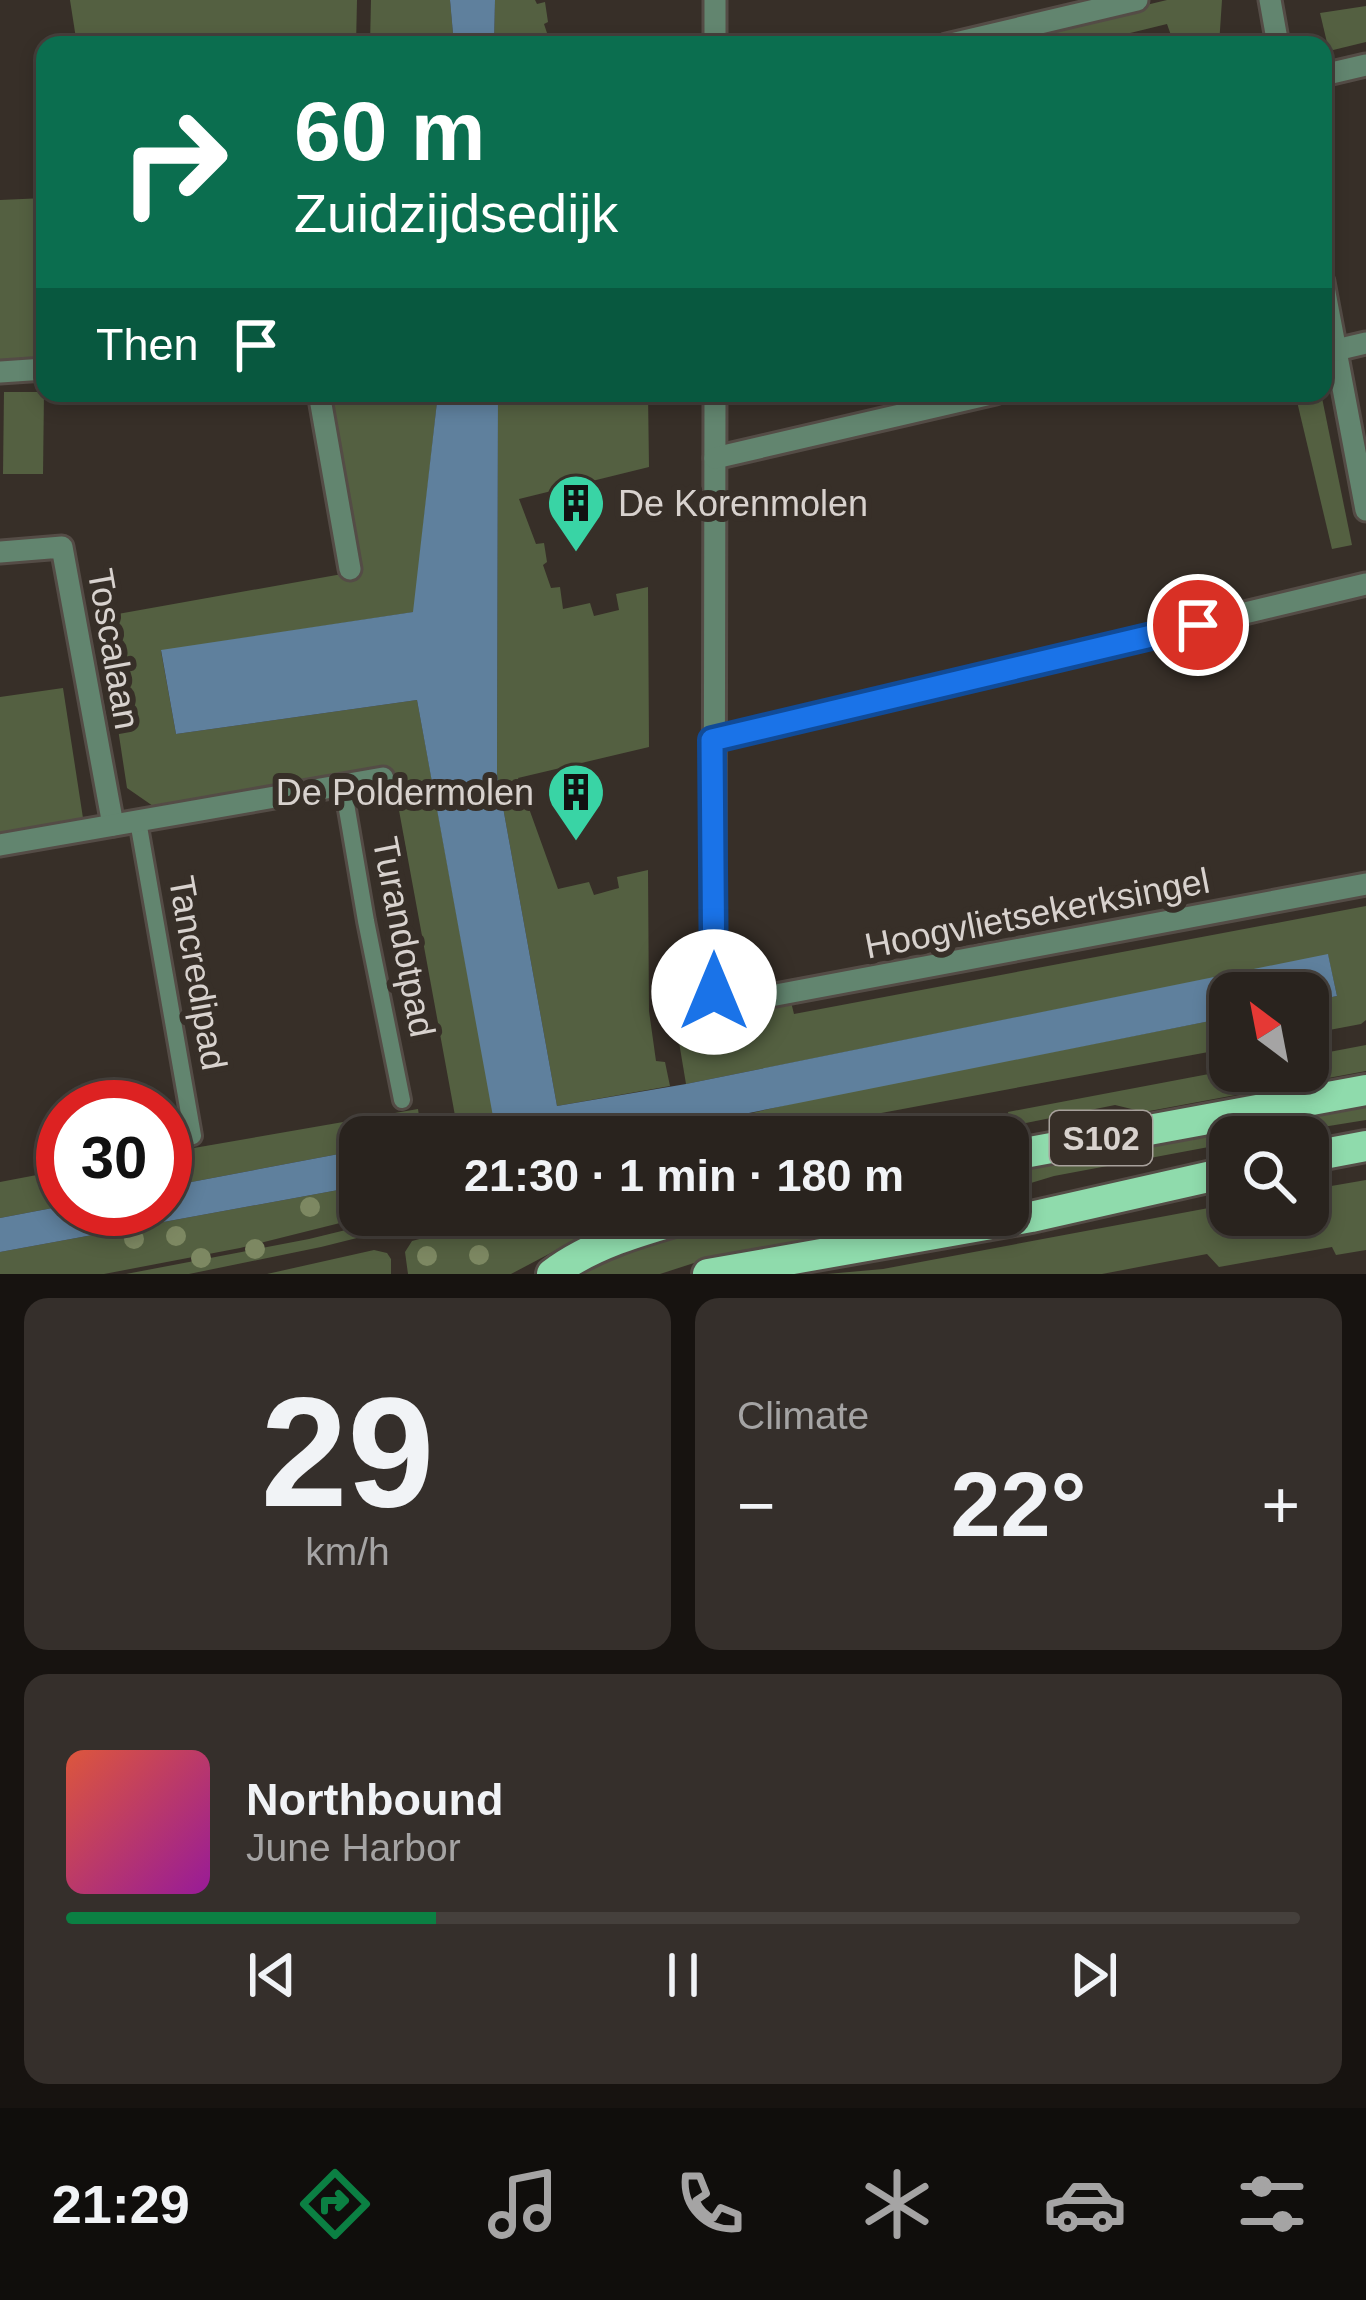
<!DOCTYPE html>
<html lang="en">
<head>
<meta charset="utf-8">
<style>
	body { margin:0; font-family:Arial,sans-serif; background:#352f2b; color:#f1f3f6; height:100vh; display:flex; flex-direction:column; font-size:45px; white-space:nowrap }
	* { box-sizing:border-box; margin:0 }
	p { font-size:39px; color:#a5a4a4 }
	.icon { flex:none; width:66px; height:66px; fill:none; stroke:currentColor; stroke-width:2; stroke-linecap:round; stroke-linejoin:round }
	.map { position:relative; height:1274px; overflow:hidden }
	.sheet { display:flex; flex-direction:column; gap:24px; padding:24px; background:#171310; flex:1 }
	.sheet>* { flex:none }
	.banner { position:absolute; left:36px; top:36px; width:1296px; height:366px; border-radius:24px; box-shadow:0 6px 18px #0003,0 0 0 3px #45403c; background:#0b6e4f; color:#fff; overflow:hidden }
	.needle { width:78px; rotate:328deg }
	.controls { position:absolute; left:1209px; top:972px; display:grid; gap:24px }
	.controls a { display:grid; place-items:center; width:120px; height:120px; border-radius:24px; background:#29231e; box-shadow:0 6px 18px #0003,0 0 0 3px #45403c; font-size:60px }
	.speed { position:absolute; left:36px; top:1080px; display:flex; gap:24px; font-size:60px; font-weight:700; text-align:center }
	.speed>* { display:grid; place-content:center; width:156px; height:156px; border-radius:50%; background:#29231e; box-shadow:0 6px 18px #0003,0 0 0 3px #45403c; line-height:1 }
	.speed .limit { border:18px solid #d22; background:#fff; color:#111 }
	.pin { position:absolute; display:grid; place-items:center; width:102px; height:102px; color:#fff; margin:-51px; border:6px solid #fff; border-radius:50%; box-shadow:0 3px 12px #0007 }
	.me { position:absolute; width:132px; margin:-66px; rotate:0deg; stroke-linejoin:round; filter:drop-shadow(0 0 9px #0008) }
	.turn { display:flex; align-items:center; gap:42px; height:252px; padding:0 60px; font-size:54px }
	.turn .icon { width:156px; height:156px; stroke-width:2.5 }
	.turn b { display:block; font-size:84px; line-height:102px }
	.then { display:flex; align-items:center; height:114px; padding:0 60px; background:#0003; gap:24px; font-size:45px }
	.big { font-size:90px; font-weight:700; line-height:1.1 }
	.sheet .card { flex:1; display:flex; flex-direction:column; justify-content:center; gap:18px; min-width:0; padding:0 42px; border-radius:24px; background:#352f2b }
	.sheet .dial { align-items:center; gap:0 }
	.dial b { font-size:156px; line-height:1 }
	.song { display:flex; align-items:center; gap:36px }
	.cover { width:144px; height:144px; border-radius:18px; background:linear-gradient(135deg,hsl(10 70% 55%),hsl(300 70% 35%)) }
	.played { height:12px; border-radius:6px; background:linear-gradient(90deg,#0b8043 30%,#45403c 30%) }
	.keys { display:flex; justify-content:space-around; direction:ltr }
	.heat { display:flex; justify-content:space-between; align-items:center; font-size:66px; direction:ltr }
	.sheet .tiles { flex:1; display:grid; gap:24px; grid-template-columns:1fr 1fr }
	.card:last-child { grid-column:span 2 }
	.trip { position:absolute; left:339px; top:1116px; width:690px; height:120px; border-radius:24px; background:#29231e; box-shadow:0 6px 18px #0003,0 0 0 3px #45403c; font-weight:700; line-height:120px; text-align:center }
	.tab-bar { display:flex; height:192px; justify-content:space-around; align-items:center; background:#100e0c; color:#a5a4a4 }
	.tab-bar .icon { width:84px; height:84px }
	.tab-bar .current { color:#0b8043 }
	.tab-bar b { font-size:54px; color:#f1f3f6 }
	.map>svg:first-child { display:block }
	.green { fill:#546041 }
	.water { fill:#5f809d }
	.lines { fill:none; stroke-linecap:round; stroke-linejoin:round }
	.pedestrian-casing { stroke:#544c46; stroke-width:22 }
	.minor-casing { stroke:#544c46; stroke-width:27 }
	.primary-casing { stroke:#544c46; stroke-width:36 }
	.pedestrian { stroke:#62856f; stroke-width:16 }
	.minor { stroke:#62856f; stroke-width:21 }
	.primary { stroke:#8fdbac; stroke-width:30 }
	.tree { fill:#7d8862 }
	.route-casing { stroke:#114b97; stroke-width:30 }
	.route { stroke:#1a73e8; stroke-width:21 }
	.labels { text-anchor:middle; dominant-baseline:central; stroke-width:12; stroke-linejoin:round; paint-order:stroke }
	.shield { fill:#372f28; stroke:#a8a19c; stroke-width:3 }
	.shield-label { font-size:33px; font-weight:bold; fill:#d8d2ce }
	.poi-label { font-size:36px; fill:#d8d2ce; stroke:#372f28; text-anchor:start }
	.street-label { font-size:36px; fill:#d8d2ce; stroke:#372f28 }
</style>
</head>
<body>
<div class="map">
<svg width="1366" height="1274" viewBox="0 0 1366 1274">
	<rect width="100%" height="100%" fill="#372f28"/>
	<!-- green -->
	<g class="green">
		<polygon points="70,0 357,0 356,45 77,45"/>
		<polygon points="371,0 450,0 454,45 370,45"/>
		<polygon points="495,0 535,0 537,4 545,2 548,22 544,24 551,45 494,45"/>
		<polygon points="1167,0 1222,0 1219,45 1160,45 1173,41 1167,24 1081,45 980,45"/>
		<polygon points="1366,6 1366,42 1329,51 1320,13"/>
		<polygon points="45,198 45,361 0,364 0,200"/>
		<polygon points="4,392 44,392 43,474 3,474"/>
		<polygon points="331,393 438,393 414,612 161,651 176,734 417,700 495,1122 458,1132 396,794 387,772 153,806 127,788 101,617 359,571 361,567"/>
		<polygon points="498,393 648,393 649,467 519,499 536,544 544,543 547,562 543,565 551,588 560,587 563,609 590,603 594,616 619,610 616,594 648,587 649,747 518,778 558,889 589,882 594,895 619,888 617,877 648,870 649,1011 656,1061 665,1062 670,1086 557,1106 497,774"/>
		<polygon points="1295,393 1321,393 1352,545 1332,549"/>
		<polygon points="63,688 83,818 0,832 0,697"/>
		<polygon points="1366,906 1366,1020 1361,1024 1308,1034 1308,1002 1337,996 1328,955 686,1084 678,1036 678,1030 686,1022 791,1002 794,1014"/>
		<polygon points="1230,1017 1230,1048 752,1137 697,1137 695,1126 817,1098"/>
		<polygon points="1366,1045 1366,1071 1144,1112 1115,1105 1011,1126 1008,1112 1230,1070 1308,1071 1308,1056"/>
		<polygon points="1366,1106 1366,1120 1260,1137 1230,1137 1230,1143 1054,1176 1008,1190 1008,1173"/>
		<polygon points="418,1109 422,1137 360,1137 360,1150 165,1187 165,1153"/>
		<polygon points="63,1170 63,1206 0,1218 0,1182"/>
		<polygon points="1366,1180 1366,1250 1336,1255 1332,1247 1219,1267 1207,1254 1102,1274 827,1274 883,1269 1230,1204 1230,1215 1308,1215 1308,1190"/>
		<polygon points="360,1186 360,1215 372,1215 240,1248 104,1274 0,1274 0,1252"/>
		<polygon points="407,1215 449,1215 321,1247 189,1274 126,1274 309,1239"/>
		<polygon points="509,1215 643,1215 564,1246 511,1274 408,1274 405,1252 412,1241"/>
		<path d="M780 1215H928L900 1224 694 1263 660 1274H574C639 1242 709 1228 780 1215Z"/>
		<polygon points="374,1250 387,1253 391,1259 391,1274 267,1274"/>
	</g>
	<!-- water -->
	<g class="water">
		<polygon points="450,0 495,0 494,45 454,45"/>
		<polygon points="438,393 498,393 497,774 557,1106 686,1084 1328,954 1337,996 1308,1002 1308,993 1230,993 1230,1017 628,1137 430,1137 494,1122 417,700 176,734 161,650 413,612"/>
		<polygon points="360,1150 360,1186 0,1252 0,1218 63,1206 63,1209 165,1209 165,1187"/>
	</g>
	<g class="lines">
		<defs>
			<g id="pedestrian">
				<polyline points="343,786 366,921 402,1100"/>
				<polyline points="138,821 193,1136"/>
			</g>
			<g id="minor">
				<polyline points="715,0 715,45"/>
				<polyline points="1270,0 1278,45"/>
				<polyline points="947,45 1137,0"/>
				<polyline points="1323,75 1366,65"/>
				<polyline points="1323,282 1366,510"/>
				<polyline points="1336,350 1366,343"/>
				<polyline points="0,372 45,369"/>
				<polyline points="319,393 350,569"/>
				<polyline points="715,393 714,993 728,1004 1366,884"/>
				<polyline points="715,458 995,393"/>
				<polyline points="0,552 62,547 113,825"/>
				<polyline points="713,740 1366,584"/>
				<polyline points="0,845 383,778"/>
			</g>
			<g id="primary">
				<polyline points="1008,1156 1366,1090"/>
				<polyline points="1308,1157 1366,1146"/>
				<path d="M552 1274C593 1243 646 1229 695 1215"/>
				<polyline points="708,1274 1031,1217 1230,1172"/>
			</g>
		</defs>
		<!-- pedestrian casing -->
		<use href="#pedestrian" class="pedestrian-casing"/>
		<!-- minor casing -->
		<use href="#minor" class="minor-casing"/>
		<!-- primary casing -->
		<use href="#primary" class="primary-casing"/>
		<!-- pedestrian -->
		<use href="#pedestrian" class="pedestrian"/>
		<!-- minor -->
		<use href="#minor" class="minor"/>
		<!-- primary -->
		<use href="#primary" class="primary"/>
	</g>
	<!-- trees -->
	<g class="tree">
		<circle cx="310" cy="1207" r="10"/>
		<circle cx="176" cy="1236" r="10"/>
		<circle cx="134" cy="1239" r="10"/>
		<circle cx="255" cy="1249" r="10"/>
		<circle cx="479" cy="1255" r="10"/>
		<circle cx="427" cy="1256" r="10"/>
		<circle cx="201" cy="1258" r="10"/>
	</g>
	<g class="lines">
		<defs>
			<polyline id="route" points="714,992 712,740 1198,625"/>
		</defs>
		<!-- route casing -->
		<use href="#route" class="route-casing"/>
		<!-- route -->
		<use href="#route" class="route"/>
	</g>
	<!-- icons -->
	<defs>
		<symbol id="building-pin" viewBox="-11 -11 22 30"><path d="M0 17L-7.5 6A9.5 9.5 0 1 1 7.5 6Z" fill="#39d4a5" stroke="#372f28"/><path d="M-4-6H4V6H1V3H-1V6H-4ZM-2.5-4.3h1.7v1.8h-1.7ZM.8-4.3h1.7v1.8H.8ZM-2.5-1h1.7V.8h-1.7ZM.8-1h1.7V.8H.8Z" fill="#111"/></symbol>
	</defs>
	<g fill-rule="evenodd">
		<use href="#building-pin" x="543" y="470" width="66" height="90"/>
		<use href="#building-pin" x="543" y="759" width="66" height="90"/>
	</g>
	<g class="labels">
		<!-- shield labels -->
		<rect class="shield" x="1050" y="1111" width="102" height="54" rx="9"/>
		<g class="shield-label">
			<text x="1101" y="1138">S102</text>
		</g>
		<!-- poi labels -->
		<g class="poi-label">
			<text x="618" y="503">De Korenmolen</text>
			<text x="534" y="792" text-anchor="end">De Poldermolen</text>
		</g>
		<!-- street labels -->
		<g class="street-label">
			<text transform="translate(114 649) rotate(80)">Toscalaan</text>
			<text transform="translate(1037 913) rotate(-11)">Hoogvlietsekerksingel</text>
			<text transform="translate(404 937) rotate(79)">Turandotpad</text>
			<text transform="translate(198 973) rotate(80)">Tancredipad</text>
		</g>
	</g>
</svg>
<div class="controls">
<a><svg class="needle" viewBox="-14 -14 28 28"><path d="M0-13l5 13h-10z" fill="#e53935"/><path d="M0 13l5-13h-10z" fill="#a5a4a4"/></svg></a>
<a><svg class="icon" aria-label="search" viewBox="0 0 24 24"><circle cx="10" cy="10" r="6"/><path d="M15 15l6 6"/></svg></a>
</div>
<div class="speed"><div class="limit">30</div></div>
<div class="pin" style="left:1198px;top:625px;background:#d93025"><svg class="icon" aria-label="arrive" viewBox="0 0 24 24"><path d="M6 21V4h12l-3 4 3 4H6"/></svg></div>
<svg class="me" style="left:714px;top:992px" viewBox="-20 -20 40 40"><circle r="19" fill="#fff"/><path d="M0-13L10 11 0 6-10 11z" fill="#1a73e8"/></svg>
<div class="trip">21:30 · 1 min · 180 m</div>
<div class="banner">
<div class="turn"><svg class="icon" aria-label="right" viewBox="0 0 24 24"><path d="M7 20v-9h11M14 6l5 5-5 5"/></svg><div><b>60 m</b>Zuidzijdsedijk</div></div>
<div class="then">Then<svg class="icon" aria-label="arrive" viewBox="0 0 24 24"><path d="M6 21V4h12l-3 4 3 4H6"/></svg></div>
</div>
</div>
<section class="sheet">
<div class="tiles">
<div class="card dial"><b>29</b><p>km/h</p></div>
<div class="card"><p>Climate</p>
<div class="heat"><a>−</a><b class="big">22°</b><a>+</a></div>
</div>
<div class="card">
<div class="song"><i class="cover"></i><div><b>Northbound</b><p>June Harbor</p></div></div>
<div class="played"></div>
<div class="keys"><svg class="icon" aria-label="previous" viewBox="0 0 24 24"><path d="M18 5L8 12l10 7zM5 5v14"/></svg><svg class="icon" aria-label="pause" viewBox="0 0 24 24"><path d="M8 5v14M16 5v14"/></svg><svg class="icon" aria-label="next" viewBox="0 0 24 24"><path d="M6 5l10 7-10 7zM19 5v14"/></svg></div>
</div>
</div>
</section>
<nav class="tab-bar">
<b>21:29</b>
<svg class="icon current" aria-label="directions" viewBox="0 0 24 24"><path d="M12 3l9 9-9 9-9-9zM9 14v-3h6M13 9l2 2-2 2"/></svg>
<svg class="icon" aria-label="music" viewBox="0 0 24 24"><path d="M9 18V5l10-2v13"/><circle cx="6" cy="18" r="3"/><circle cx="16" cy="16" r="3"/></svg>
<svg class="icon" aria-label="phone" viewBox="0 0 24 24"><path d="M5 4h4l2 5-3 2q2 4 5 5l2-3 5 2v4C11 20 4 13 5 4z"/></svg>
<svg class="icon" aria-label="climate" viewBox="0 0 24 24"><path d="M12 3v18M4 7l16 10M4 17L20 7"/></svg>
<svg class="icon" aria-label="car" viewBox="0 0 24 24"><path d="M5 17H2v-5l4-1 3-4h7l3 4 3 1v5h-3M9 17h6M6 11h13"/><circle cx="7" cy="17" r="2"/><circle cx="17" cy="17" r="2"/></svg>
<svg class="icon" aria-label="filters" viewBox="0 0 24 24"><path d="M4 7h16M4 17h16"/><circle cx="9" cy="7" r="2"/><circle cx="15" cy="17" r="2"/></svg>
</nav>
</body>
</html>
